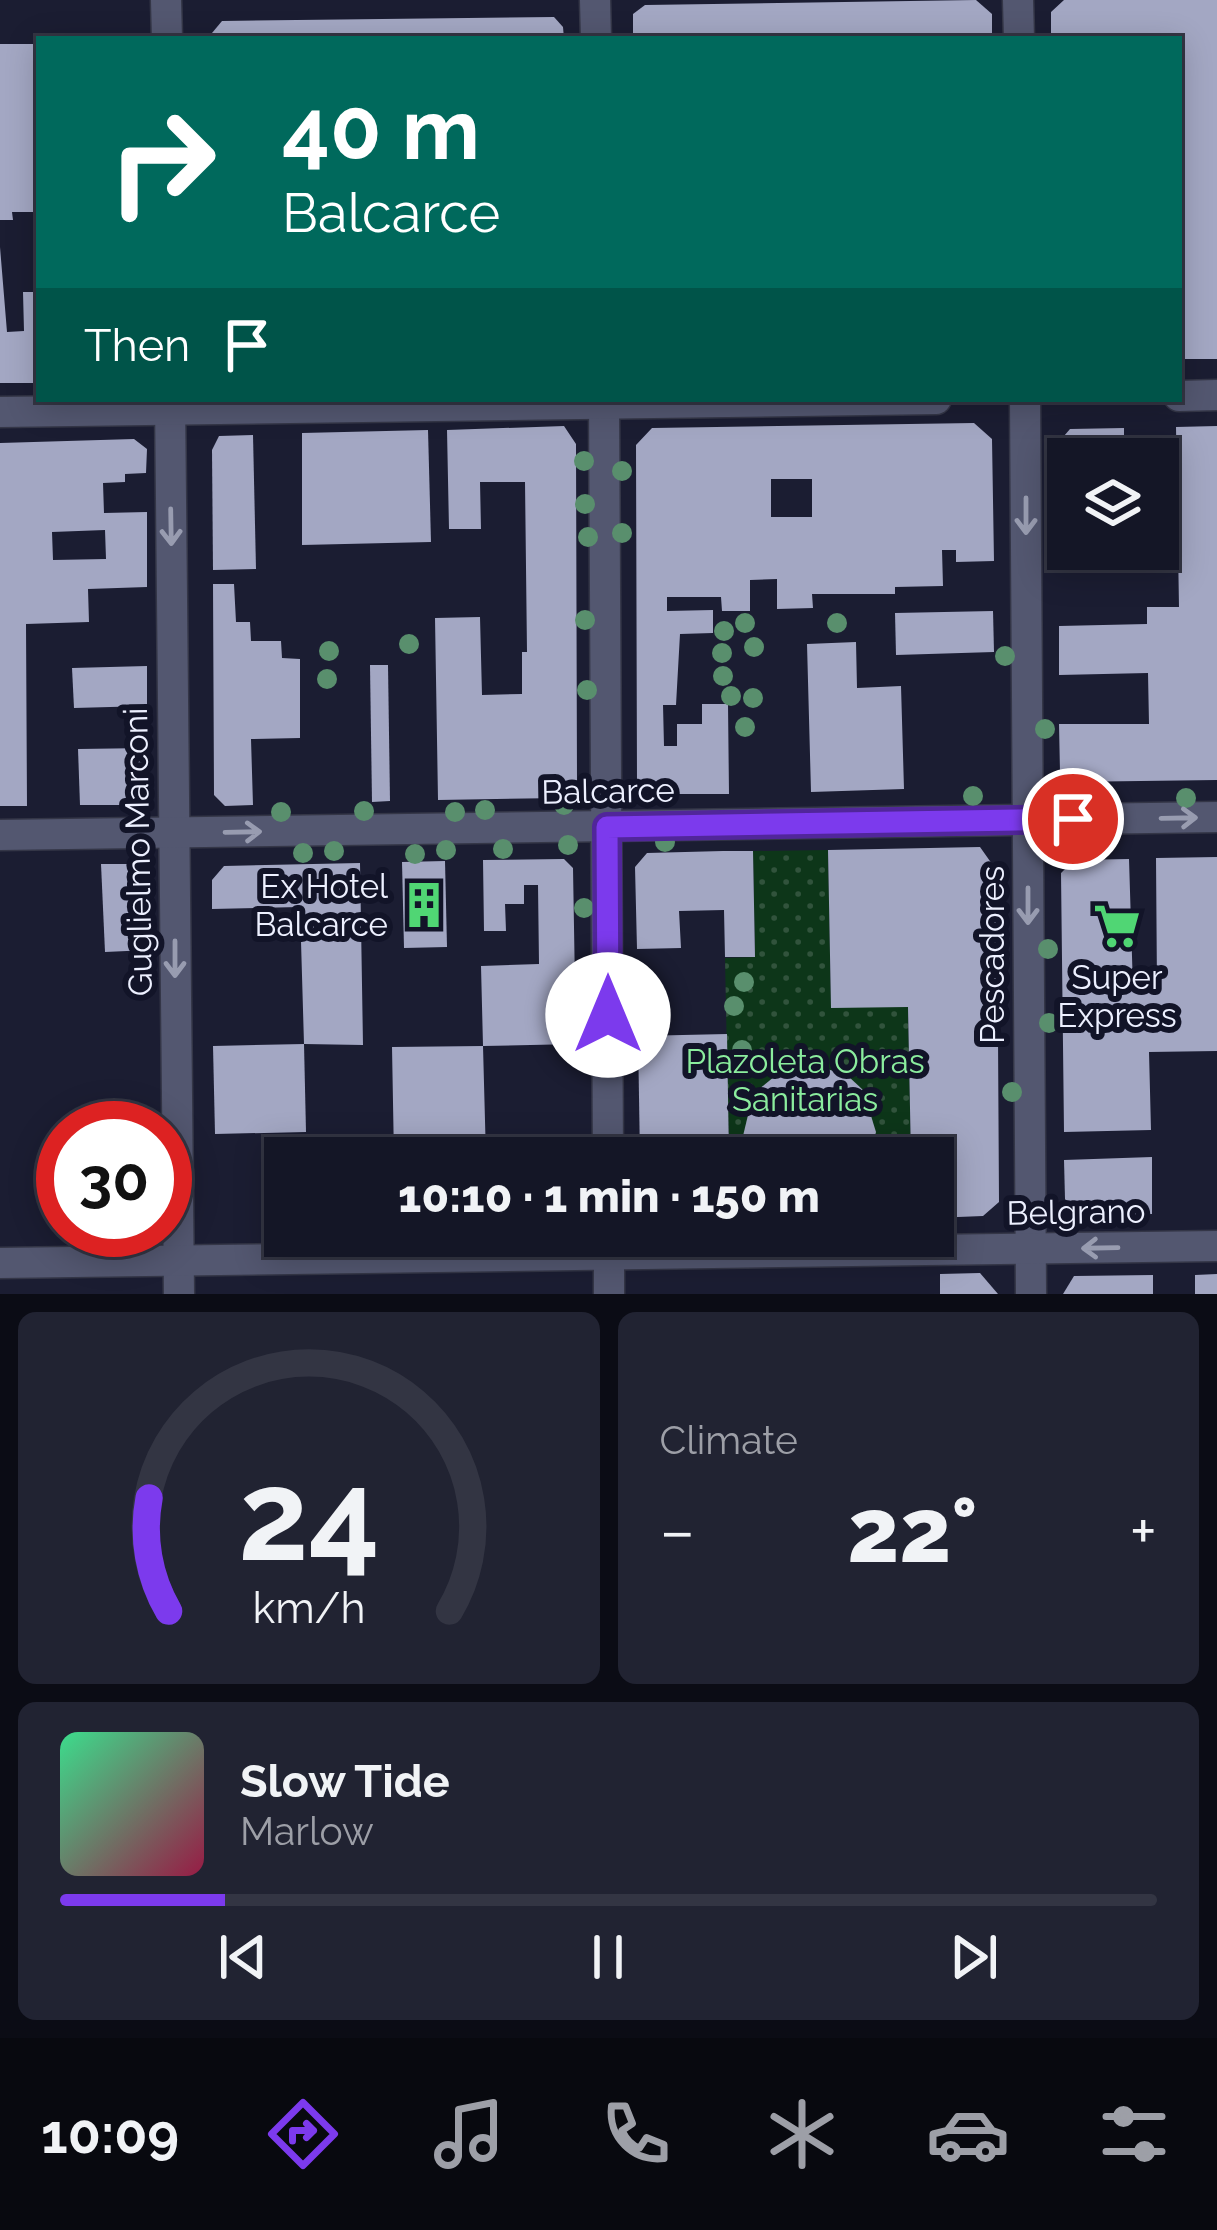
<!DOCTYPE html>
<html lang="en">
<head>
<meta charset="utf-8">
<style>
	body { margin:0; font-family:Raleway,sans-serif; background:#212332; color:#f1f3f6; height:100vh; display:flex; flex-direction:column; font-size:45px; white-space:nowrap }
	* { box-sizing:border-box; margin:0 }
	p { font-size:39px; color:#9d9fa7 }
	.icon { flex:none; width:66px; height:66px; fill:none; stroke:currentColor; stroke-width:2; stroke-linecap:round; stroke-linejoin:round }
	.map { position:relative; height:1294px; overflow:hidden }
	.side { display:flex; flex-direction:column; gap:18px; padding:18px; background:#0b0c15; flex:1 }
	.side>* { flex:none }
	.top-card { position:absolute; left:36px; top:36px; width:1146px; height:366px; border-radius:0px; box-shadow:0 6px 30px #0003,0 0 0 3px #333543; background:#00695c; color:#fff; overflow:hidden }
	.fabs { position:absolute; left:1047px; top:438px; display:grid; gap:24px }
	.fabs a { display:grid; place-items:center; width:132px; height:132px; border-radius:0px; background:#141626; box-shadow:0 6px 30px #0003,0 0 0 3px #333543; font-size:60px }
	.speed { position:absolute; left:36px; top:1101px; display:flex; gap:24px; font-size:60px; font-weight:700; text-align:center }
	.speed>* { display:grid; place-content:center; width:156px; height:156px; border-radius:50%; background:#141626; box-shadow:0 6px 30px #0003,0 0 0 3px #333543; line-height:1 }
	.speed .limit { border:18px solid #d22; background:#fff; color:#111 }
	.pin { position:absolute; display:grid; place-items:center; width:102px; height:102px; color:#fff; margin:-51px; border:6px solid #fff; border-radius:50%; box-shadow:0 3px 12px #0007 }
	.me { position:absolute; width:132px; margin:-66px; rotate:0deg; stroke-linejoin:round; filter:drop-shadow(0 0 9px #0008) }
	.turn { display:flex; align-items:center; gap:42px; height:252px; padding:0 48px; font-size:54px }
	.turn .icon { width:156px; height:156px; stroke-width:2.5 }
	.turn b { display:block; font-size:84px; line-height:102px }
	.then { display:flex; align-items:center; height:114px; padding:0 48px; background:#0003; gap:24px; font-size:45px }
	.big { font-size:90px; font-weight:800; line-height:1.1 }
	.side .widget { flex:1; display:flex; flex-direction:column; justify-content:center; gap:18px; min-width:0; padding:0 42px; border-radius:18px; background:#212332 }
	.side .dial { align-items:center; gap:0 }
	.dial svg { height:312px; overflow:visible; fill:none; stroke:#333543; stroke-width:7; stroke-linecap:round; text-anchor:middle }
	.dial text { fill:#f1f3f6; stroke:none }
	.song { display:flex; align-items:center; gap:36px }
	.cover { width:144px; height:144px; border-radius:18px; background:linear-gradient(135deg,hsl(150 70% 55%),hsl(340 70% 35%)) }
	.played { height:12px; border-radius:6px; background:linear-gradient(90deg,#7c3aed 15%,#333543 15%) }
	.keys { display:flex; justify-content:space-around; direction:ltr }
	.heat { display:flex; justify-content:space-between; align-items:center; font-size:66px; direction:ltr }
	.side .tiles { flex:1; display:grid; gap:18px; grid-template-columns:1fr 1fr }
	.widget:last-child { grid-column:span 2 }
	.trip { position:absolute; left:264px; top:1137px; width:690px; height:120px; border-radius:0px; background:#141626; box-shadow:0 6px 30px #0003,0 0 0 3px #333543; font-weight:800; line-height:120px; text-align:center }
	.tabs { display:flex; height:192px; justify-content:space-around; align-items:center; background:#08090f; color:#9d9fa7 }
	.tabs .icon { width:84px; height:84px }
	.tabs .selected { color:#7c3aed }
	.tabs b { font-size:54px; color:#f1f3f6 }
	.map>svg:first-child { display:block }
	.grass { fill:url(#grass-dots) }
	.building { fill:#a3a7c3; fill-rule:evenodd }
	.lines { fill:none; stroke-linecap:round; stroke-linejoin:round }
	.street-casing { stroke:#343647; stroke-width:33 }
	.street { stroke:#535770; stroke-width:30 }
	.tree { fill:#598f6d }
	.oneway { stroke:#989cb0 }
	.route-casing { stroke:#51269a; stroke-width:30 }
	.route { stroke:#7c3aed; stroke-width:21 }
	.labels { text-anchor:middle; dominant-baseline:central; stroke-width:12; stroke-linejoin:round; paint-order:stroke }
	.street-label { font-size:33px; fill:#edf0ff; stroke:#121428 }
	.poi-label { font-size:33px; fill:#edf0ff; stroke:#121428; text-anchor:end }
	.park-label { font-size:33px; fill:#8bed9e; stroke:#121428 }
</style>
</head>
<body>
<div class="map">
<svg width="1217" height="1294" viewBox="0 0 1217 1294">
	<defs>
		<pattern id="grass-dots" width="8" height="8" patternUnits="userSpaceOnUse" patternTransform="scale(3)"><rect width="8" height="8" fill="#0d3619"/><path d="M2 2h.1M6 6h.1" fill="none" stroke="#31533c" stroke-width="1.8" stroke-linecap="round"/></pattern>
	</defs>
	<rect width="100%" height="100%" fill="#1b1d32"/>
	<!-- grass -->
	<polygon class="grass" points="828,850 831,1007 908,1007 911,1158 729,1158 725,958 755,957 753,851"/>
	<!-- building -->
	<g class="building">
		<polygon points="976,0 992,14 992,39 633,39 633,14 645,5"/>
		<polygon points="1064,0 1217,0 1217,359 1179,359 1179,39 1051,39 1051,12"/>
		<polygon points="554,17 563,27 564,39 207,39 222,21"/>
		<polygon points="0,44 39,44 39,212 12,212 13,220 0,220"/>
		<polygon points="0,247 7,332 24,331 23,292 39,292 39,383 0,383"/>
		<path d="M974 423 992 439 994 561 956 562V550H942L943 586 895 587V594H812L813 608 777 609V579L750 580V611H722L721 597H667V611L713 610V633L680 634 676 705H663L664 746H677V724H702V704H728L729 794H651L637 785 636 445 652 428ZM771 479H812V517H771Z"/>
		<polygon points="564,426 576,444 577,781 560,798 438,800 435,618 480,617 482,695 522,694 522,652 527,652 525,482 480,482 481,529 449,529 447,430"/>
		<polygon points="1217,426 1217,780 1065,782 1060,772 1059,724 1149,724 1148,673 1059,675 1059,626 1147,624 1147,607 1179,607 1176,427"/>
		<polygon points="1124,428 1124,459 1068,459 1068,518 1058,518 1058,443 1070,429"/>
		<polygon points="428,430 431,542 302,545 302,433"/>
		<polygon points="253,435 256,569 213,570 212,450 219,436"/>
		<path d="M134 439 147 449 146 473 125 474V482L103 483 104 513 147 512V587L88 589 89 622 26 624 27 806H0V443ZM105 530 106 559 53 560 52 532Z"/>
		<polygon points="213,584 234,584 236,622 250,622 251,641 281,641 282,658 300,659 300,738 251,739 253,805 225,806 214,795"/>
		<polygon points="993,611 994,652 896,655 895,613"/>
		<polygon points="856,642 857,688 901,686 904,789 811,792 807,644"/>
		<polygon points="370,665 388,665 390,801 372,802"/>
		<polygon points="147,666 147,706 74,708 72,668"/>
		<polygon points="148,748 148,786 133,805 80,805 78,749"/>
		<polygon points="980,847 997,871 999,1202 983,1216 933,1218 933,1158 911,1158 908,1007 831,1008 828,850"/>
		<polygon points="723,851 753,851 755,957 725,957 724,910 679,911 681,948 637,949 635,867 647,853"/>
		<polygon points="1217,857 1217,1051 1149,1052 1151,1130 1064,1132 1061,873 1074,860 1129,859 1133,989 1157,989 1156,858"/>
		<polygon points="564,859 573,868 576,1044 483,1046 486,1158 394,1158 392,1047 483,1046 481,966 539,964 538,885 524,885 524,904 505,904 506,931 484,931 483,860"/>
		<polygon points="445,861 447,947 404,948 402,862"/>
		<polygon points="360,863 363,1045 304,1044 300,907 212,909 212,880 224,866"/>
		<polygon points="101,864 131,864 147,874 149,950 105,952"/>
		<polygon points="727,1034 729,1158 640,1158 638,1036"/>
		<polygon points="304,1044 306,1132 215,1134 213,1046"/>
		<polygon points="807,1063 847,1075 863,1090 876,1132 869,1158 749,1158 743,1136 753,1094 786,1067"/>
		<polygon points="1152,1157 1152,1214 1078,1216 1065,1199 1064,1160"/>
		<polygon points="980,1273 998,1294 940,1294 940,1274"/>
		<polygon points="1217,1274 1217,1294 1195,1294 1195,1275"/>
		<polygon points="1153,1275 1153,1294 1063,1294 1074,1276"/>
	</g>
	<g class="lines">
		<defs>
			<g id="street">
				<polyline points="166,0 167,39"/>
				<polyline points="595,0 596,39"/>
				<polyline points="1018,0 1019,39"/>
				<polyline points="1179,396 1217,395"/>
				<polyline points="170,399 179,1294"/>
				<polyline points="604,399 608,1158"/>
				<polyline points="1025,399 1031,1294"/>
				<polyline points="0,412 936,399"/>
				<polyline points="0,835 1217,817"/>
				<polyline points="609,1236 609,1294"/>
				<polyline points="0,1263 1217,1246"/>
			</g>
		</defs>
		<!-- street casing -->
		<use href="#street" class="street-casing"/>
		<!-- street -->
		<use href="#street" class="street"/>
	</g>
	<!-- trees -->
	<g class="tree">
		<circle cx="584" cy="461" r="10"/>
		<circle cx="622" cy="471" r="10"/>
		<circle cx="585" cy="504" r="10"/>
		<circle cx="622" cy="533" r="10"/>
		<circle cx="588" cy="537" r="10"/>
		<circle cx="585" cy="620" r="10"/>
		<circle cx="745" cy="623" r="10"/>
		<circle cx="837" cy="623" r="10"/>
		<circle cx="724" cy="631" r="10"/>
		<circle cx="409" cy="644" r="10"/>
		<circle cx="754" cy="647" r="10"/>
		<circle cx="329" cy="651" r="10"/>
		<circle cx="722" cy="653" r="10"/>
		<circle cx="1005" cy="656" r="10"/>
		<circle cx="723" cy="676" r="10"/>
		<circle cx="327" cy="679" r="10"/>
		<circle cx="587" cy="690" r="10"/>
		<circle cx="731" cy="696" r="10"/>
		<circle cx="753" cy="698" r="10"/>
		<circle cx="745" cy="727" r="10"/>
		<circle cx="1045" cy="729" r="10"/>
		<circle cx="1061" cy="794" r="10"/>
		<circle cx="973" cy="796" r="10"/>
		<circle cx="1091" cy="796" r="10"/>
		<circle cx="1186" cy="798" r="10"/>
		<circle cx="564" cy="805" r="10"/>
		<circle cx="485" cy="810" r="10"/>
		<circle cx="364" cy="811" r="10"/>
		<circle cx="281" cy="812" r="10"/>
		<circle cx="455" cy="812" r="10"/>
		<circle cx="665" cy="842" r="10"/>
		<circle cx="568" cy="845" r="10"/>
		<circle cx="503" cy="849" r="10"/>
		<circle cx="446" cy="850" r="10"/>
		<circle cx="334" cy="851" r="10"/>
		<circle cx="303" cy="853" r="10"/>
		<circle cx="415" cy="854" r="10"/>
		<circle cx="584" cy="908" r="10"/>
		<circle cx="1048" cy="949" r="10"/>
		<circle cx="744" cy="982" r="10"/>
		<circle cx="628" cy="983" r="10"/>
		<circle cx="734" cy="1006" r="10"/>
		<circle cx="1049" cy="1023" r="10"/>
		<circle cx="742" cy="1050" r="10"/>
		<circle cx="590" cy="1063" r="10"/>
		<circle cx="1012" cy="1092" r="10"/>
	</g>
	<!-- one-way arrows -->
	<defs><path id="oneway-shaft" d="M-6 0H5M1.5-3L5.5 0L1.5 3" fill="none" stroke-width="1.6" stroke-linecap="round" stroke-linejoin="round" transform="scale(3)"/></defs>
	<g class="oneway">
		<use href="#oneway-shaft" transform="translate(1026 516) rotate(90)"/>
		<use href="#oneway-shaft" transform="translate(171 527) rotate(89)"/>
		<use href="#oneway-shaft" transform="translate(1179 818) rotate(-1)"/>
		<use href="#oneway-shaft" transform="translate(243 832) rotate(-1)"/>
		<use href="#oneway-shaft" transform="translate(1028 906) rotate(90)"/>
		<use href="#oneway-shaft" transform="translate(175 959) rotate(90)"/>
		<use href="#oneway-shaft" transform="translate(1100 1248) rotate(179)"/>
	</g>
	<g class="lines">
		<defs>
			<polyline id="route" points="608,1015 607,827 1073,819"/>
		</defs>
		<!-- route casing -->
		<use href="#route" class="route-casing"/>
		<!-- route -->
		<use href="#route" class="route"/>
	</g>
	<!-- icons -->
	<defs>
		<symbol id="building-bare" viewBox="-9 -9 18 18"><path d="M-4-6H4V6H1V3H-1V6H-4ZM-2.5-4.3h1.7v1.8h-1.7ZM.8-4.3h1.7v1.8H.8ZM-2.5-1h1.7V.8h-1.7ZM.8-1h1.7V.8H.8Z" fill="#50d674" stroke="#121428" stroke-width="2.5" paint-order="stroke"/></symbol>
		<symbol id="supermarket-bare" viewBox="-9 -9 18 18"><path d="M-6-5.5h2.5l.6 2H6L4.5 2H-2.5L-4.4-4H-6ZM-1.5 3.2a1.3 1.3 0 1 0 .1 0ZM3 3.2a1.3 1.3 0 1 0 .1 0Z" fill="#50d674" stroke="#121428" stroke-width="2.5" paint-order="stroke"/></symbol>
	</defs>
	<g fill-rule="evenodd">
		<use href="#building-bare" x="391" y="872" width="66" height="66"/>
		<use href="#supermarket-bare" x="1084" y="893" width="66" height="66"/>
	</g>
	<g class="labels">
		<!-- street labels -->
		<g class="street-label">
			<text transform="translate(608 791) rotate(-1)">Balcarce</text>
			<text transform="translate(138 852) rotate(-91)">Guglielmo Marconi</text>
			<text transform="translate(992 955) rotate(-90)">Pescadores</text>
			<text transform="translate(1076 1212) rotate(-1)">Belgrano</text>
		</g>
		<!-- poi labels -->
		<g class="poi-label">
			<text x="388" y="886">Ex Hotel<tspan x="388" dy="38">Balcarce</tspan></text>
			<text x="1117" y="977" text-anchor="middle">Super<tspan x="1117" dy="38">Express</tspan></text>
		</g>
		<!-- park labels -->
		<g class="park-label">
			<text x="805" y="1061">Plazoleta Obras<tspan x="805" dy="38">Sanitarias</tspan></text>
		</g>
	</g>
</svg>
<div class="fabs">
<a><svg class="icon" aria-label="layers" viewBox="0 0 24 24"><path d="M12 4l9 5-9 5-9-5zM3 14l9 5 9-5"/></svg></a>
</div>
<div class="speed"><div class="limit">30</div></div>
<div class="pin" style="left:1073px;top:819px;background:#d93025"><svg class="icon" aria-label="arrive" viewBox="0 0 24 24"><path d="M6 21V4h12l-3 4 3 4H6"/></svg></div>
<svg class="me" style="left:608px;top:1015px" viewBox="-20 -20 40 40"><circle r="19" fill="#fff"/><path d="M0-13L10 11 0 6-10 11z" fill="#7c3aed"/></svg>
<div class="trip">10:10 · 1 min · 150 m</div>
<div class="top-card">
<div class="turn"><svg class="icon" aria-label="right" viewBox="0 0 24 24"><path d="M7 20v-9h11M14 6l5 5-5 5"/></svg><div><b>40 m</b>Balcarce</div></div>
<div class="then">Then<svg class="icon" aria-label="arrive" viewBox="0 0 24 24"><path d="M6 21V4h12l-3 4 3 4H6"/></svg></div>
</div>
</div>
<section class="side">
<div class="tiles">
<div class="widget dial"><svg viewBox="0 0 100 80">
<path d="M14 69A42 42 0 1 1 86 69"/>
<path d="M14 69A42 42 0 0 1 9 40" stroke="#7c3aed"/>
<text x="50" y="56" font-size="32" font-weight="700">24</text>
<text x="50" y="72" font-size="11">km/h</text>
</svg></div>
<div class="widget"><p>Climate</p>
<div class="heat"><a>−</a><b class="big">22°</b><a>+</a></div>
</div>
<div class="widget">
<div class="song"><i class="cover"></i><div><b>Slow Tide</b><p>Marlow</p></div></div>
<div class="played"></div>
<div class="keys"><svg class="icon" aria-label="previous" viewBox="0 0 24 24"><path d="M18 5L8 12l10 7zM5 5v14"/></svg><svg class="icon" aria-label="pause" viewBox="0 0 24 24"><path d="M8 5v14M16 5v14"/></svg><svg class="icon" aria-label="next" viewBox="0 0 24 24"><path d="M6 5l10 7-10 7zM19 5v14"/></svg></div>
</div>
</div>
</section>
<nav class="tabs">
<b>10:09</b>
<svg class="icon selected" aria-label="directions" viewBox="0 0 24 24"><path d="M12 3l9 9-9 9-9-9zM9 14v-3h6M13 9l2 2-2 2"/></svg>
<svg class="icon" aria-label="music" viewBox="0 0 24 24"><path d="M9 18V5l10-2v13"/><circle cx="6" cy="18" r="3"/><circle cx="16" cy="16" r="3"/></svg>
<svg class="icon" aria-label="phone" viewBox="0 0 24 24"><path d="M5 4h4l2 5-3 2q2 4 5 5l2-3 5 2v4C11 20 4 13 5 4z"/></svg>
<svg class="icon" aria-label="climate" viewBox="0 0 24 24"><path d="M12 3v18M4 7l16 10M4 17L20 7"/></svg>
<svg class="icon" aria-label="car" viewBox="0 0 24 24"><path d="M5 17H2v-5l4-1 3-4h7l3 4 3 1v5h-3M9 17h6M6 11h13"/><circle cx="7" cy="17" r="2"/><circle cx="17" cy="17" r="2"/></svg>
<svg class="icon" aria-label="filters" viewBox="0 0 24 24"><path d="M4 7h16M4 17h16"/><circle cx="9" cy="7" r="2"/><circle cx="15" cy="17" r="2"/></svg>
</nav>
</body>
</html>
